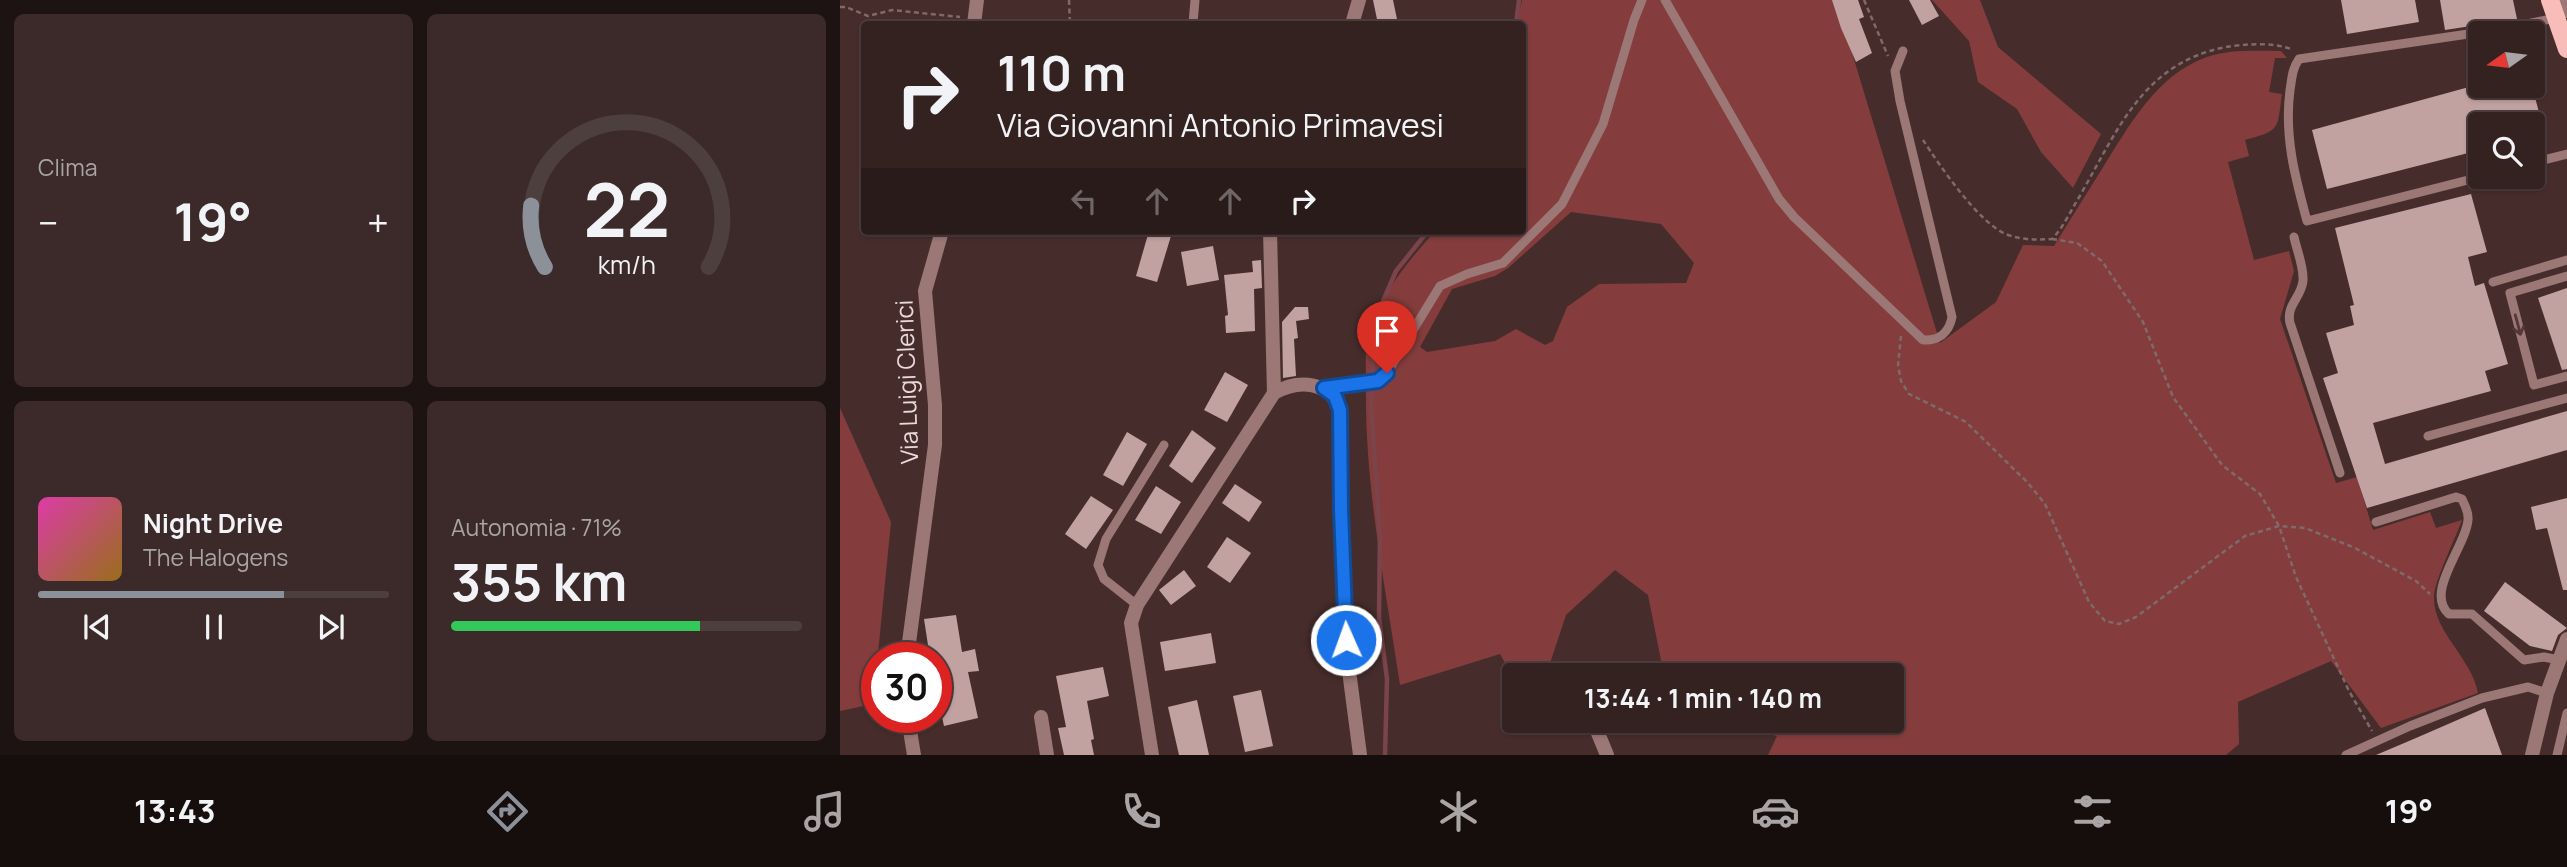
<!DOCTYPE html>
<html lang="it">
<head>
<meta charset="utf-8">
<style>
	body { margin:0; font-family:Manrope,sans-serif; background:#3c2a2a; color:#f1f3f6; height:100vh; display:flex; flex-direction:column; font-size:26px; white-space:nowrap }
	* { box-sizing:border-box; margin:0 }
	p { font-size:23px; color:#a9a4a5 }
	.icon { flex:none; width:38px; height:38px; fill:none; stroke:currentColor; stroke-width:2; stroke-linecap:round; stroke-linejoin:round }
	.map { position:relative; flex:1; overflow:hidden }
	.sheet { display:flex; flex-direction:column; gap:14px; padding:14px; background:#1d1312; width:840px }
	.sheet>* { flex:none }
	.top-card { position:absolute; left:21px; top:21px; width:665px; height:214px; border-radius:7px; box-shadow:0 2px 5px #0004,0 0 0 2px #4e3f3f; background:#342221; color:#f1f3f6; overflow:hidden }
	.needle { width:46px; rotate:256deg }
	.buttons { position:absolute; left:1628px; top:21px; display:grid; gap:14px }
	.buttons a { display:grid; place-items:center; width:77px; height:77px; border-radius:7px; background:#342221; box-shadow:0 2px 5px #0004,0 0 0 2px #4e3f3f; font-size:35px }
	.speed { position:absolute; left:21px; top:642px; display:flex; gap:14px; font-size:35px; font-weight:700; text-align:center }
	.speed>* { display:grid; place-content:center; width:91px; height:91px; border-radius:50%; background:#342221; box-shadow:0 2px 5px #0004,0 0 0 2px #4e3f3f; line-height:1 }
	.speed .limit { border:10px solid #d22; background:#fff; color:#111 }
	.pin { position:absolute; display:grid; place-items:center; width:60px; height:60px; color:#fff; margin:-72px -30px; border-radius:50% 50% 50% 0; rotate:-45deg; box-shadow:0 0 7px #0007 }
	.pin .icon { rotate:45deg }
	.me { position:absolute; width:77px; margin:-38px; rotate:358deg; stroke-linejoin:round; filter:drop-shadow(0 0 5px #0008) }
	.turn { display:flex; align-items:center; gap:24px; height:147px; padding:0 21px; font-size:32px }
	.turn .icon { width:91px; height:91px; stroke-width:2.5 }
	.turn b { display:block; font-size:49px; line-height:60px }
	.lanes { display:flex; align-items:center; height:66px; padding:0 21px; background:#0003; justify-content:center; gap:35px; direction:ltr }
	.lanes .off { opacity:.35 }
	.big { font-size:52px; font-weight:700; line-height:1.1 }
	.sheet .widget { flex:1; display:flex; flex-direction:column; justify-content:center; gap:10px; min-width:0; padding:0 24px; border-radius:10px; background:#3c2a2a }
	.sheet .dial { align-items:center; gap:0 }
	.dial svg { height:182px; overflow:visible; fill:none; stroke:#4e3f3f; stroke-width:7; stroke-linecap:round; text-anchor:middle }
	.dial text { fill:#f1f3f6; stroke:none }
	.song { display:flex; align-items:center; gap:21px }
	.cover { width:84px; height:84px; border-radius:10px; background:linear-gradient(135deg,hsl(320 70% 55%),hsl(40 70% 35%)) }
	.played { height:7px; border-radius:4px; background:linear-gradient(90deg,#8c9099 70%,#4e3f3f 70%) }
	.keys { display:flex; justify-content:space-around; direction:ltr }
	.heat { display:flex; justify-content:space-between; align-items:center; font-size:38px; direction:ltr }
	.charge { height:10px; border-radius:5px; background:linear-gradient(90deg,#34c759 71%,#4e3f3f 0) }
	.sheet .tiles { flex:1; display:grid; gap:14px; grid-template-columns:repeat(2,1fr) }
	.trip { position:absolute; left:662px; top:663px; width:402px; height:70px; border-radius:7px; background:#342221; box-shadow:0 2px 5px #0004,0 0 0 2px #4e3f3f; font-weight:700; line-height:70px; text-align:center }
	.tab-bar { display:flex; height:112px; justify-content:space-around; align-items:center; background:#150e0d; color:#a9a4a5 }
	.tab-bar .icon { width:49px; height:49px }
	.tab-bar .selected { color:#8c9099 }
	.tab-bar b { font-size:32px; color:#f1f3f6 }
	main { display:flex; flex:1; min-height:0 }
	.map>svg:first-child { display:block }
	.green { fill:#843d3c; fill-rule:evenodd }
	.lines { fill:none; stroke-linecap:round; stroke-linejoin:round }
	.stream { stroke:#7b444a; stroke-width:4.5 }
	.building { fill:#c1a2a0 }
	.path { stroke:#806a69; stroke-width:2.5; stroke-dasharray:5 3.5; stroke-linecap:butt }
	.service { stroke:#9b7775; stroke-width:9 }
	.minor { stroke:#9b7775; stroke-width:14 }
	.primary { stroke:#f8bdb9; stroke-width:18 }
	.oneway { stroke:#533837 }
	.route-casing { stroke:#114b97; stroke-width:18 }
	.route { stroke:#1a73e8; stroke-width:12 }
	.labels { text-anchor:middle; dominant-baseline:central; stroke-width:7; stroke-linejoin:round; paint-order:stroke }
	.street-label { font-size:24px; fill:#ebdad9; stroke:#462d2c }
</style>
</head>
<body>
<main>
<section class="sheet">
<div class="tiles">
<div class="widget"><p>Clima</p>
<div class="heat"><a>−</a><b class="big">19°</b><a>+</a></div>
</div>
<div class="widget dial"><svg viewBox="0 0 100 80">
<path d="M14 69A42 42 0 1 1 86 69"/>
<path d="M14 69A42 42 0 0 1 8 42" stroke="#8c9099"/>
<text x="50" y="56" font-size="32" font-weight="700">22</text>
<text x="50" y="72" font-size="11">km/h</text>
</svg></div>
<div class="widget">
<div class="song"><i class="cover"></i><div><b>Night Drive</b><p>The Halogens</p></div></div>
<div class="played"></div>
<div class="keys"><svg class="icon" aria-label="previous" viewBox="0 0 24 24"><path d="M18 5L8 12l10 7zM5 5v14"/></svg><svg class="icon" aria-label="pause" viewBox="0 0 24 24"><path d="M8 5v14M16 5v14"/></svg><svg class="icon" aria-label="next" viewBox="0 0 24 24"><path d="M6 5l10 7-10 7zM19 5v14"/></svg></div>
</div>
<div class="widget"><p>Autonomia · 71%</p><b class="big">355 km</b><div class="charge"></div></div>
</div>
</section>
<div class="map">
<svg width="1727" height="755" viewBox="0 0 1727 755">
	<rect width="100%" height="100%" fill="#462d2c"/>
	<!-- green -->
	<g class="green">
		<path d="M682 0H996L1100 343 1156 302 1183 245 1214 246C1230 220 1246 194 1262 169 1289 126 1316 75 1367 57 1390 49 1416 51 1441 51L1447 58H1435L1429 92 1442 94C1437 130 1441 130 1405 140L1409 156 1388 162 1414 260 1449 251 1454 271 1440 319 1496 483 1517 477 1533 530 1590 512 1596 528 1622 520C1616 537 1594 582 1594 596 1592 631 1632 658 1638 693L1541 728 1491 661 1398 702 1399 744 1386 755H928L937 736 875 721H1052V676L824 675 808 595 775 570 726 615 706 675 674 676V679L660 654 560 685C545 584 524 483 526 381 526 362 524 341 532 323 546 288 570 259 595 231H682V24H677ZM731 212 821 224 854 263 846 283 759 284 727 307 713 341 705 345 676 329 655 341 587 352 580 347 612 289 655 276 668 268Z"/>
		<polygon points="1092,0 1140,0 1158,47 1261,134 1233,188 1201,152 1177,109 1138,82 1129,41"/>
		<polygon points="0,408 51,522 33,704 0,711"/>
	</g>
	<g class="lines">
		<!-- stream -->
		<g class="stream">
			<polyline points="676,24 679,0"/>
			<polyline points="545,755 547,679 539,617 540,534 531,405 534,337 540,308 556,271 588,231"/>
		</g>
	</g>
	<!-- building -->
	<g class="building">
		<polygon points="533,0 553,0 558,24 538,24"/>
		<polygon points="992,0 1018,0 1024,17 1019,19 1032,53 1016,62 1001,28"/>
		<polygon points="1069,0 1090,0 1099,16 1082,25"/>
		<polygon points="1501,0 1575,0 1579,22 1507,34"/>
		<polygon points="1600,0 1673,0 1677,19 1605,30"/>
		<polygon points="1640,84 1640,86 1692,86 1706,139 1692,143 1692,124 1640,124 1640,150 1487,189 1472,130"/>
		<polygon points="1631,194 1647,252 1628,257 1635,286 1644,283 1668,364 1645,371 1651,391 1533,423 1545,464 1727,411 1727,450 1527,508 1483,378 1498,373 1486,333 1514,325 1510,306 1514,305 1495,228"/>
		<polygon points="309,231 331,236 317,282 296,276"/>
		<polygon points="373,246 379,280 347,286 341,252"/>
		<polygon points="421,260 422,288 414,289 415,331 386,333 385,316 388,315 384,275 413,272 412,261"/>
		<polygon points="1727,288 1727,369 1722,370 1698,298"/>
		<polygon points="455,307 468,307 469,319 456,321 458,338 454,339 456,376 443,378 442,322"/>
		<polygon points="385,372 408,385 387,422 364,410"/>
		<polygon points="352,430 376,448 352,483 329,466"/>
		<polygon points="287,432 307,444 283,486 263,475"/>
		<polygon points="395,484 422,502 409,522 382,503"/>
		<polygon points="316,486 341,502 321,534 295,520"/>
		<polygon points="251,496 273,510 246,549 225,534"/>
		<polygon points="1727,498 1727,590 1723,590 1707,528 1696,530 1691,507"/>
		<polygon points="387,537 411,553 390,583 367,567"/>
		<polygon points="344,570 356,586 331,605 319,590"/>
		<polygon points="1665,582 1727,628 1718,635 1712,651 1690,646 1644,611"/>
		<polygon points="116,615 122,652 135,649 139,671 128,672 138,718 104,726 96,690 96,658 90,658 84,619"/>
		<polygon points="371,633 376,663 325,671 320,642"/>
		<polygon points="263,667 269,696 247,701 254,739 251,740 254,755 224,755 218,728 226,727 216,676"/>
		<polygon points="421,690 433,746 405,752 393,696"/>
		<polygon points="357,700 369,755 339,755 328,707"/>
		<polygon points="1645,708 1662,755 1536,755 1576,738"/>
	</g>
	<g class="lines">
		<!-- path -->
		<g class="path">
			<polyline points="229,0 230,24"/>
			<polyline points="1024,0 1048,56"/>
			<polyline points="0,7 6,7 28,16 52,10 120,17"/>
			<polyline points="273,24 299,24"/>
			<path d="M1083 140C1100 166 1140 225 1168 235 1183 240 1196 240 1212 239 1223 228 1230 212 1238 199 1277 132 1302 63 1386 47 1406 44 1432 42 1451 49"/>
			<polyline points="1212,239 1237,243 1262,261 1303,322 1333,397 1382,465 1420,494 1439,526 1456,577 1509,691 1532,731"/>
			<polyline points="1061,336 1058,365 1061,381 1069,394 1126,422 1188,483 1205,504 1249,602 1265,621 1279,624 1296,617 1405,536 1439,526 1465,528 1513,547 1576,581 1590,594"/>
		</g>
		<!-- service -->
		<g class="service">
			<polyline points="355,0 353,23 356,24"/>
			<path d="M825 0 939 199 954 217 1083 340C1098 341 1109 333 1112 317L1060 101 1055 71 1063 51"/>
			<polyline points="1692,163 1727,154"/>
			<path d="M1640 177 1467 221C1455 177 1444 136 1450 90 1452 78 1452 69 1459 59L1662 29 1716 18"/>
			<path d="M1454 237C1457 251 1464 267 1463 281 1461 298 1446 305 1450 323L1500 473"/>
			<polyline points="1727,276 1670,293 1694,385 1727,376"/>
			<polyline points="1653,282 1727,260"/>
			<polyline points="484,388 538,381 547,373 600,286 627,274 663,263 722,204 763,124 794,20 802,0"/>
			<polyline points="1588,436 1727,398"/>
			<path d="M1536 522 1616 497 1622 499C1625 506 1629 512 1628 520 1626 546 1584 593 1609 614H1632L1684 660 1704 657 1719 660"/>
			<polyline points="297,605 264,579 258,565 266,539 324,445"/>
			<polyline points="1506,755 1570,726 1642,698 1688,687 1707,693"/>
			<polyline points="1717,755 1727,713"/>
		</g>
		<!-- minor -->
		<g class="minor">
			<polyline points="1720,0 1724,10 1727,11"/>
			<polyline points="134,24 137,0"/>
			<polyline points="512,24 519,0"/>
			<polyline points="430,231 434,393"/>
			<polyline points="67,658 95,445 95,405 85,291 102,231"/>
			<polyline points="201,717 207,755"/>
			<polyline points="68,718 74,755"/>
			<polyline points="753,721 767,755"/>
			<path d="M312 755 291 623 297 605 434 393C459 379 489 381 500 410L501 510 505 640 520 755"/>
			<polyline points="1692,755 1707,693 1727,639"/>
		</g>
		<!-- primary -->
		<polyline class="primary" points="1710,0 1727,49"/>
	</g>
	<!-- one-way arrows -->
	<defs><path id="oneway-shaft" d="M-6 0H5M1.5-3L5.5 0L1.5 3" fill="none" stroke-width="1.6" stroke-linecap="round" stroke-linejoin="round" transform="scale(1.75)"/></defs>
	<use class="oneway" href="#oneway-shaft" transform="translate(1678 325) rotate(75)"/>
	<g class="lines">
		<defs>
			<polyline id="route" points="506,640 501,510 500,410 495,396 484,388 538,381 547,373"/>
		</defs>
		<!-- route casing -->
		<use href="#route" class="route-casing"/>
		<!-- route -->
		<use href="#route" class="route"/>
	</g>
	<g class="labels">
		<!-- street labels -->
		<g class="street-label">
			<text transform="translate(66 382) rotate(-92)">Via Luigi Clerici</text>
		</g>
	</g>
</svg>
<div class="buttons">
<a><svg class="needle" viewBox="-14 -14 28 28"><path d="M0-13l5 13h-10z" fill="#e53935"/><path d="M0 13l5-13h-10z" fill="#a9a4a5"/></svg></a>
<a><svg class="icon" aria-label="search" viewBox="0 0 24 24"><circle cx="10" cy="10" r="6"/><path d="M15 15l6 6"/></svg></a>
</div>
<div class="speed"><div class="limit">30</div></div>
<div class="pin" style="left:547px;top:373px;background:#d93025"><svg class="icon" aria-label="arrive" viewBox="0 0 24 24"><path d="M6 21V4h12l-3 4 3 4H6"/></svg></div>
<svg class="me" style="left:506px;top:640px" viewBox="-20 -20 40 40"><circle r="17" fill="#1a73e8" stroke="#fff" stroke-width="3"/><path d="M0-11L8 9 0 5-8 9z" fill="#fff"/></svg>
<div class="trip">13:44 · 1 min · 140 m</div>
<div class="top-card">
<div class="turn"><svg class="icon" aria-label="right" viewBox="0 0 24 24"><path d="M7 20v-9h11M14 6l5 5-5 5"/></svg><div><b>110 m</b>Via Giovanni Antonio Primavesi</div></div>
<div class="lanes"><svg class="icon off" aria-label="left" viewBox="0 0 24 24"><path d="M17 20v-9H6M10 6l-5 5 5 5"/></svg><svg class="icon off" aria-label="ahead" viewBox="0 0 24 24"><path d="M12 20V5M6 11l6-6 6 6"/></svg><svg class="icon off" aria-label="ahead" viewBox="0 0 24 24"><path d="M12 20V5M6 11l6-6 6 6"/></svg><svg class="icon" aria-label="right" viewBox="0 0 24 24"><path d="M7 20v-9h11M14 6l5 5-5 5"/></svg></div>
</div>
</div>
</main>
<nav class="tab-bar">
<b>13:43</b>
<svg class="icon selected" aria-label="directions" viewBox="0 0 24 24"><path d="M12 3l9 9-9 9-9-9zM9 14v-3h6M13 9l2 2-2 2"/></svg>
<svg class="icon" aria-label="music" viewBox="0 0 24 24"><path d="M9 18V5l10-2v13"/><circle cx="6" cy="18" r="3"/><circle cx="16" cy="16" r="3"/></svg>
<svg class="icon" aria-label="phone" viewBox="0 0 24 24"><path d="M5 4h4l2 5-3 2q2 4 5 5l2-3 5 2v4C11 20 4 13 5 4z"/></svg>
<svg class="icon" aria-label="climate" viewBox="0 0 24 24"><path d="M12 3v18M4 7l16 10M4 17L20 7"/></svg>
<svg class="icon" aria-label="car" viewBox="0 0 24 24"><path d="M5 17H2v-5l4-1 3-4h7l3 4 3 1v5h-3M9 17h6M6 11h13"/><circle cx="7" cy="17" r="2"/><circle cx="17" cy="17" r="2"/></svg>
<svg class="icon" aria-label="filters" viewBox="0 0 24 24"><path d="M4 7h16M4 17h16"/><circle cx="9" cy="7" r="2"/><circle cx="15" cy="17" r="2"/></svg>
<b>19°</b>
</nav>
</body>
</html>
